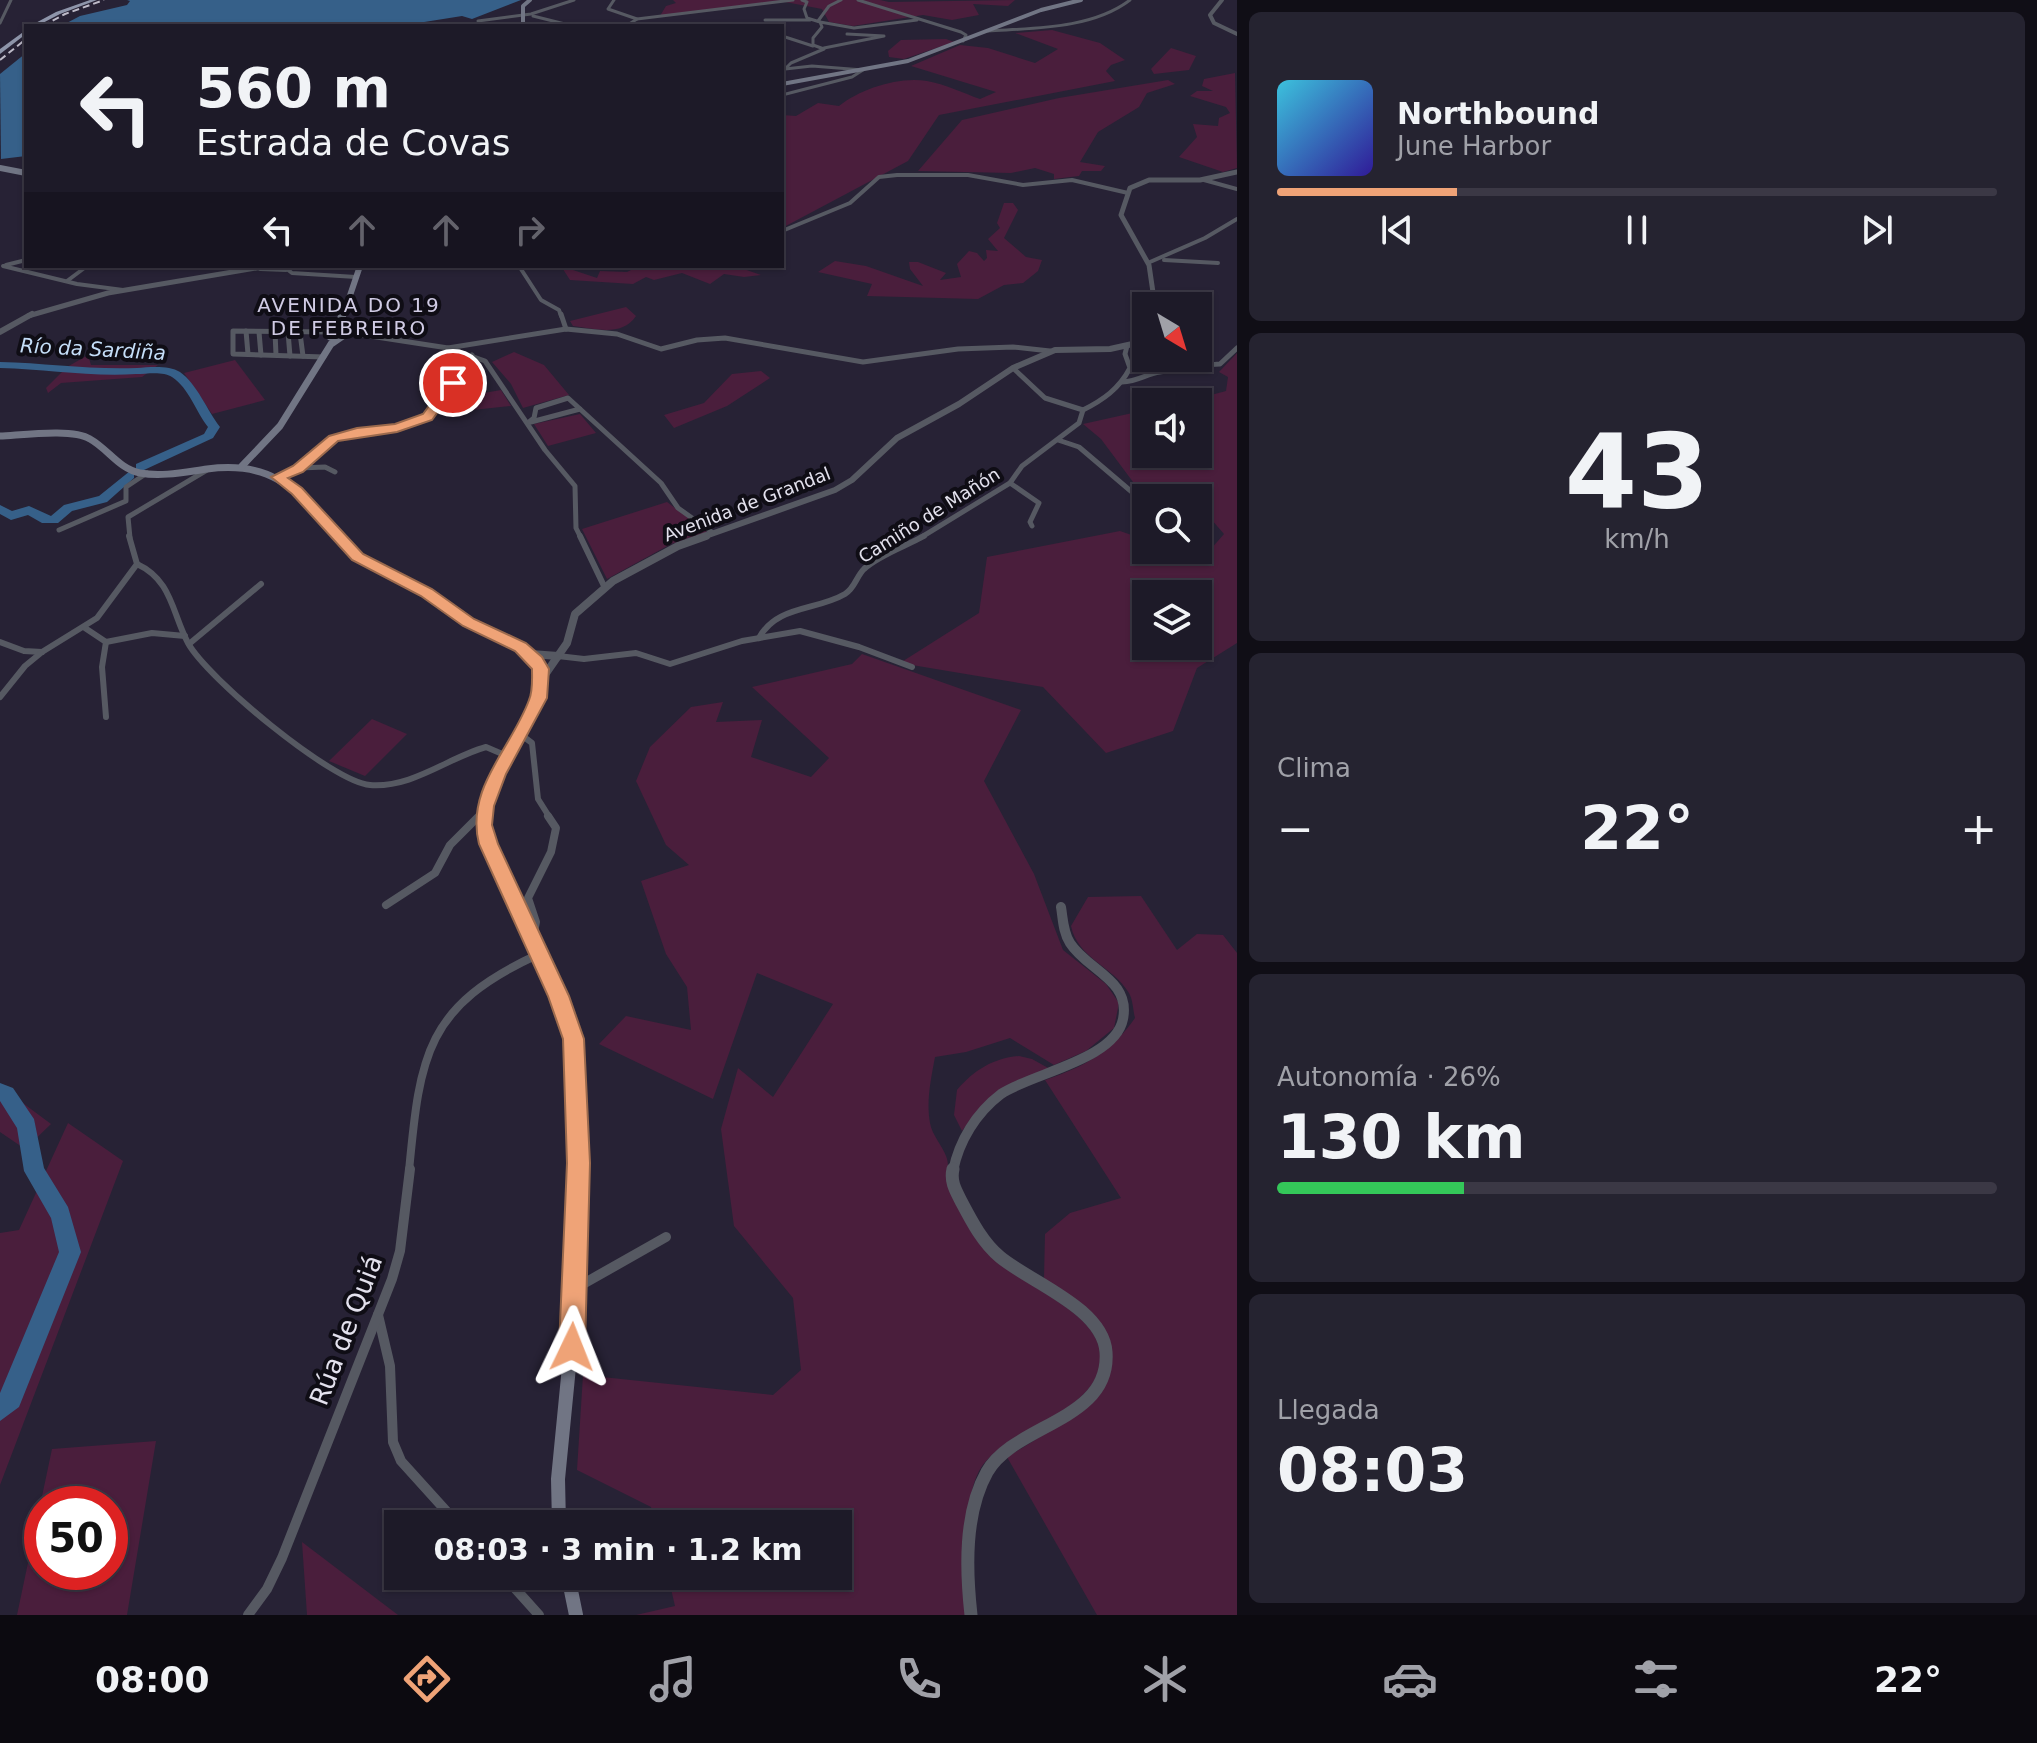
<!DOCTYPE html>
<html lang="es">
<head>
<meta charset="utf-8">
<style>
	body { margin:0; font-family:"DejaVu Sans",sans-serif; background:#252330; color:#f1f3f6; height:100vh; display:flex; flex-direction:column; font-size:30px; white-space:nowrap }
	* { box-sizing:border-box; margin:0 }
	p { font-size:26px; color:#a0a1a8 }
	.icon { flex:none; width:44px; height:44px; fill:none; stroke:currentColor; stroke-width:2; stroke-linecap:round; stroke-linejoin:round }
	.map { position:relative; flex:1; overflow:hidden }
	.drawer { display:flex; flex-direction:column; gap:12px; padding:12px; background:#100e16; width:800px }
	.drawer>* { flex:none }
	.top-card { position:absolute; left:24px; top:24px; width:760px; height:244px; border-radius:0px; box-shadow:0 2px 6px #0004,0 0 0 2px #3b3845; background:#1d1a28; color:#f1f3f6; overflow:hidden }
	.needle { width:52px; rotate:142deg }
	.controls { position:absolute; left:1132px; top:292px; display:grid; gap:16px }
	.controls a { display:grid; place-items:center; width:80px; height:80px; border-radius:0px; background:#1d1a28; box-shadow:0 2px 6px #0004,0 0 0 2px #3b3845; font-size:40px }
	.speed { position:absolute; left:24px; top:1486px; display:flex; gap:16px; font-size:40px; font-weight:700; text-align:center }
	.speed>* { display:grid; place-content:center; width:104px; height:104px; border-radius:50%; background:#1d1a28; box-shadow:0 2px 6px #0004,0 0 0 2px #3b3845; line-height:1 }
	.speed .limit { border:12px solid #d22; background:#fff; color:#111 }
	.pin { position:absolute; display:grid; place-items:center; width:68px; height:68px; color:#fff; margin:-34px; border:4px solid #fff; border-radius:50%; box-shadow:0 2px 8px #0007 }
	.me { position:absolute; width:88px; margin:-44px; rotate:2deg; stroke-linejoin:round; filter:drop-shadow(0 0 6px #0008) }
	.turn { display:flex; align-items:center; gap:28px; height:168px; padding:0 40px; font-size:36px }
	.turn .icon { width:104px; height:104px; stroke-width:2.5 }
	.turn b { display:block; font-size:56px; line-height:68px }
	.lanes { display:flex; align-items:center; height:76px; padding:0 40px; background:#0003; justify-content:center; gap:40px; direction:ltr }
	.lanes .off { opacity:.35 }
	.big { font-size:60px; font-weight:800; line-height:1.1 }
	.drawer .tile { flex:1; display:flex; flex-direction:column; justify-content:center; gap:12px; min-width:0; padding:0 28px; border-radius:12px; background:#252330 }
	.drawer .dial { align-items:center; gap:0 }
	.dial b { font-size:104px; line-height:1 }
	.song { display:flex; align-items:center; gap:24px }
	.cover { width:96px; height:96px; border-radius:12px; background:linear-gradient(135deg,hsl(190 70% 55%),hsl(250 70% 35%)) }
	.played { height:8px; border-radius:4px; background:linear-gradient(90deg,#efa377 25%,#3b3845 25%) }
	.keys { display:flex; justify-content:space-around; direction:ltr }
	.heat { display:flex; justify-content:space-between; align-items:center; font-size:44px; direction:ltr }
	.charge { height:12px; border-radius:6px; background:linear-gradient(90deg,#34c759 26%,#3b3845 0) }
	.trip { position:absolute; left:384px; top:1510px; width:468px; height:80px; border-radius:0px; background:#1d1a28; box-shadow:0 2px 6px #0004,0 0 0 2px #3b3845; font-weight:800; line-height:80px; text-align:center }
	.tab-bar { display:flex; height:128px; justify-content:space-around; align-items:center; background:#0c0a10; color:#a0a1a8 }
	.tab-bar .icon { width:56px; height:56px }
	.tab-bar .on { color:#efa377 }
	.tab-bar b { font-size:36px; color:#f1f3f6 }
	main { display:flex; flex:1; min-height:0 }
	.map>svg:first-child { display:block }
	.green { fill:#4a1e3c; fill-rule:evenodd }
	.water { fill:#366089 }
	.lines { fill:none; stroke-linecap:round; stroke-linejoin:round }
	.river { fill:#366089; fill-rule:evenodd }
	.minor-far5 { stroke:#565962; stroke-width:3 }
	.minor-far4 { stroke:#565962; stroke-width:4 }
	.minor-far3 { stroke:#565962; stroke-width:5 }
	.minor-far2 { stroke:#565962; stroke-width:6 }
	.minor-far1 { stroke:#565962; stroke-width:8 }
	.minor { stroke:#565962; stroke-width:10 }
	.tertiary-far5 { stroke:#565962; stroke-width:4 }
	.tertiary-far4 { stroke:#565962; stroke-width:5 }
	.tertiary-far3 { stroke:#565962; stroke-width:6 }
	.tertiary-far2 { stroke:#565962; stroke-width:8 }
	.tertiary-far1 { stroke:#565962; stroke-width:10 }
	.tertiary { stroke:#565962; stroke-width:13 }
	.secondary-far5 { stroke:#717584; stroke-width:4 }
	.secondary-far4 { stroke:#717584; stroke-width:6 }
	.secondary-far3 { stroke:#717584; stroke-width:7 }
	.secondary-far2 { stroke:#717584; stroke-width:9 }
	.secondary-far1 { stroke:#717584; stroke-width:11 }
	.secondary { stroke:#717584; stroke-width:14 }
	.trunk { fill:#8e95aa; fill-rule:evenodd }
	.rail { stroke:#bdbac8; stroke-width:2; stroke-dasharray:7 4; stroke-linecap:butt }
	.route { fill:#efa377; stroke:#9b6a4d; stroke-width:2 }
	.labels { text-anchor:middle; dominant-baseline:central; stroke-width:8; stroke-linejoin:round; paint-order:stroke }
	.far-street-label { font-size:18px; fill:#e3e1ed; stroke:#0f0d15 }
	.far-neighbourhood-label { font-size:20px; letter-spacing:2px; fill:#d0cbe4; stroke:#0f0d15 }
	.far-water-label { font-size:20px; font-style:italic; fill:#c5def8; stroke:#0f0d15 }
	.near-street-label { font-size:26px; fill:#e3e1ed; stroke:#0f0d15 }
</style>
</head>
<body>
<main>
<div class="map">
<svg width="1237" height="1615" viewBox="0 0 1237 1615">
	<rect width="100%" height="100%" fill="#272235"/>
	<!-- green -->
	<g class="green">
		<polygon points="673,0 880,0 889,2 1015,0 1008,6 973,4 979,15 952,20 923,15 853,26 829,22 822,9 780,1 660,16 666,6 676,3"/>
		<path d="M1052 30 1100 43 1125 60 1111 65 1106 71 1115 81 939 115 908 161 782 228V115L796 116 818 103 839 106C860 89 899 76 927 81 945 84 963 93 980 99L996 92 911 66 960 45 988 48 1035 63 1058 49 1015 33Z"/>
		<polygon points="946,39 954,42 904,59 889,57 888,51 901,40"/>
		<polygon points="1171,48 1196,56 1189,70 1154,74 1151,69"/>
		<polygon points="1235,73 1237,168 1223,172 1179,157 1197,137 1193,124 1218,126 1219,118 1230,113 1226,107 1190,96 1197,91 1213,91 1202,86 1204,79"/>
		<polygon points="1168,80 1175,84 1147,93 1139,107 1098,132 1080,162 1105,166 1101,171 1082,171 1079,176 1054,179 1054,174 1035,168 1011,173 918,171 962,120 1059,98"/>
		<polygon points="1004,203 1013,203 1018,210 1004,238 1026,257 1042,260 1038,271 1023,283 1004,285 978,299 867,296 872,284 818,272 835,261 866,266 923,286 910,269 909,262 918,262 946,273 940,280 961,277 957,264 969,251 977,253 984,261 987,258 986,250 998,251 988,239 1000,228 997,223"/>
		<polygon points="561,266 597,278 600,271 627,272 639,266 735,266 761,275 744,277 724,274 710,284 682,273 654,280 646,277 633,284 570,280"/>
		<path d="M626 307 636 316C622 337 596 329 573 326L570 321Z"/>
		<polygon points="514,352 544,365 569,395 523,408 511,384 492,362"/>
		<path d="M1237 353V643L1197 668 1173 731 1106 753 1043 687 900 663 979 613 987 557 1120 531 1146 540V550H1176L1203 558 1224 534 1198 504V498H1192L1181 486 1142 494 1101 439 1083 424 1146 410V454H1198V402H1185L1226 391 1228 377 1219 372ZM1146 594H1198V646H1146Z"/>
		<polygon points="88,355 91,365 158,365 142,377 61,383 48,393 46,388 67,367"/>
		<polygon points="235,360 265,400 212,414 184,373"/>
		<polygon points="761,371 770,378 727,406 674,428 664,415 704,403 732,374"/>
		<polygon points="501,390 511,406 454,412 455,398"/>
		<polygon points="580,414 596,433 548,446 534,424"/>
		<polygon points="667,502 707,532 671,544 607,579 582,529"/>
		<path d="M862 654 1021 710 984 781 1034 874 1063 950 1106 984 1119 1003 1114 1028 1086 1051 1054 1065 1010 1038 966 1052 935 1057C931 1079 926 1101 930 1123 932 1135 942 1145 946 1156 950 1165 946 1176 949 1186 952 1196 986 1251 993 1258 1020 1284 1091 1310 1099 1347 1113 1412 1004 1425 979 1471 962 1503 967 1577 966 1615H636L675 1606 668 1576H838V1524H655L651 1507 577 1470 583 1375 773 1395 801 1370 793 1298 734 1226 721 1129 738 1068 773 1097 833 1004 757 973 713 1099 599 1044 626 1016 691 1030 687 987 666 954 641 881 689 865 666 845 636 781 650 747 691 707 723 702 716 722 762 720 751 757 811 777 829 758 752 687 852 664Z"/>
		<polygon points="372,719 407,734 365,776 329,761"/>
		<path d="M1141 896 1177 950 1197 934 1223 935 1237 953V1615H1097L1007 1457C1036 1440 1128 1388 1109 1346 1104 1335 1055 1291 1044 1279L1045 1234 1070 1213 1121 1198 1045 1080C1084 1067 1111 1052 1135 1018 1133 1010 1133 1000 1129 993 1113 966 1078 959 1071 926L1088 897Z"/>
		<path d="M1019 1056 1032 1059 1050 1069 977 1111 962 1131 954 1115 957 1090C974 1070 994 1058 1019 1056Z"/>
		<polygon points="0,1086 51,1124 25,1149 0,1132"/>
		<polygon points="68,1123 123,1161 0,1485 0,1233 19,1230"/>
		<path d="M156 1441 127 1615H17L52 1449ZM42 1504H110V1572H42Z"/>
		<polygon points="302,1542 398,1615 307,1615"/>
	</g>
	<!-- water -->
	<g class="water">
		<polygon points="127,0 521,0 472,19 462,16 399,26 365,22 361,26 61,26 80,16 127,5 130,1"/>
		<polygon points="26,53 26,156 1,159 0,74"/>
	</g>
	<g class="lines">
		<!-- river -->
		<g class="river">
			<path d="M0 362C46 363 91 370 137 368 150 367 169 365 180 372 197 384 207 410 220 427L213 438 144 470H136V464L204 434 208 427C196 412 189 388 172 377 163 371 147 374 136 374 90 377 46 369 0 368Z"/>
			<polygon points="130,471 134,472 134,478 107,502 72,511 58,523 42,523 28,515 11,520 0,514 0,505 12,511 29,506 51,516 64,505 99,496"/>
			<polygon points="0,1083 13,1088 34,1119 44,1168 68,1207 81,1252 19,1407 0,1421 0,1393 59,1252 51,1218 24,1171 17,1128 0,1101"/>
		</g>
		<!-- minor-far5 -->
		<g class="minor-far5">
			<polyline points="614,0 608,9 637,19 793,0"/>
			<polyline points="858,0 961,32 966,35 963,41"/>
			<polyline points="533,16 573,26"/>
			<polyline points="765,20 810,20"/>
			<polyline points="478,21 531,14 574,0"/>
			<polyline points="818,21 829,6 841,0"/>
			<polyline points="820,22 854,28 917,20"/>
			<polyline points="0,23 11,0"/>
			<polyline points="626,26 637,19"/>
			<path d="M988 31C1034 28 1092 29 1130 0"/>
			<polyline points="782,36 813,46"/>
			<polyline points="824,48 884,36 847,34"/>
			<polyline points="785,69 791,63 824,49 813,45 813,38 822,27 820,22 807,18 804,9 807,2 802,0"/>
			<polyline points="782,95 852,77 863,70 812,66 785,69"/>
		</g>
		<!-- minor-far4 -->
		<g class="minor-far4">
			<polyline points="1204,180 1237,189"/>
			<polyline points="782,231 850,203 879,177 897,175 968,175 1023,185 1072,180 1128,193"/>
			<polyline points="1164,260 1218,263"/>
			<polyline points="1150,262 1205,238 1237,219"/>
			<polyline points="6,265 26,260"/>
			<polyline points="3,266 77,284 123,290"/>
			<polyline points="283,266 292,273 356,277"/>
			<polyline points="519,266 541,300 559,310 561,316"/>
			<polyline points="260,269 286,270"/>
			<polyline points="67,281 87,266"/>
		</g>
		<!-- minor-far3 -->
		<g class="minor-far3">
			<polyline points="561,314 566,329"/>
			<polyline points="246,331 248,354"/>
			<polyline points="259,332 261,355"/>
			<polyline points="275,332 276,355"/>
			<polyline points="288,332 290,356"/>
			<polyline points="344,332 448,348 485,361 545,450 575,486 576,528 581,538"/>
			<polyline points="300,333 303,356"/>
			<polyline points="448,348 566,329 617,334 661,349 697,340 725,338 863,362 958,349 1013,347 1050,351"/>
			<polyline points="324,357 233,354 233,331 332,332"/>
			<polyline points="1013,368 1045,398 1083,410"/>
			<path d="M1122 382C1139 381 1146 374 1160 372 1180 369 1199 365 1220 364L1237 348"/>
			<polyline points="529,422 534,418 536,408 568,398 661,483 678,508 713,533"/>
			<polyline points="531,422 580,409"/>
			<polyline points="1058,440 1079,447 1146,504"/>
			<polyline points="300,468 325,467 335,472"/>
			<path d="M278 477C302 467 313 451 334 439 352 429 375 432 394 428 434 421 450 385 472 355"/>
			<polyline points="1010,483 1039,503 1030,522 1032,526"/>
			<polyline points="59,530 126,501 126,487 147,473"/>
			<polyline points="130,538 128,517 207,470"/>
			<path d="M920 538 1010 483 1022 466 1079 423 1083 410C1103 400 1119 389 1130 368L1125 354 1127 346"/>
		</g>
		<!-- minor-far2 -->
		<g class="minor-far2">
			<polyline points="580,536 604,586"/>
			<path d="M137 564C172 580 172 613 188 643 207 678 332 782 370 785 413 788 447 758 486 747L507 756"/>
			<polyline points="85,628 106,642 102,667 106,717"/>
			<path d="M759 638C777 605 816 611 845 594 855 588 856 577 864 569 879 555 906 546 924 536"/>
			<polyline points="0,642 24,651 42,652"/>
			<polyline points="106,642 152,633 185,636"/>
			<polyline points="189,644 261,584"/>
			<polyline points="558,656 584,659 636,653 670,664 742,641 800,631 859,647 912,667"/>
			<polyline points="0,697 25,666 42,652 97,618 137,564 129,536"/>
			<polyline points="520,734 532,743 538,799 550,818"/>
			<polyline points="477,818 485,810"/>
		</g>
		<!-- minor-far1 -->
		<g class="minor-far1">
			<polyline points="386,905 435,873 450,845 479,816"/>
			<polyline points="533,937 536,922 528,898 551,852 556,828 548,816"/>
			<path d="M409 1171C420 1054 426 1006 539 954"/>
		</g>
		<!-- minor -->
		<g class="minor">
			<polyline points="576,1288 666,1237"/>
			<polyline points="378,1315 390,1366 393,1442 401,1461 458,1524"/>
			<polyline points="504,1576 539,1615"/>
			<polyline points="248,1615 267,1589 282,1558 392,1279 400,1251 410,1169"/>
		</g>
		<!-- tertiary-far5 -->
		<polyline class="tertiary-far5" points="1222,0 1210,15 1214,23 1237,34"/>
		<!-- tertiary-far4 -->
		<g class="tertiary-far4">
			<polyline points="1155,306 1149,265 1121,215 1130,188 1149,180 1200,180 1237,172"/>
			<polyline points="28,316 108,293 268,266"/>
		</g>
		<!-- tertiary-far3 -->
		<g class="tertiary-far3">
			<polyline points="0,332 32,314"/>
			<polyline points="700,538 835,490 852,480 897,438 959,404 1013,368 1055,350 1110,349 1146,341"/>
		</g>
		<!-- tertiary-far2 -->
		<g class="tertiary-far2">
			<polyline points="531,654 558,656"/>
			<polyline points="542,679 567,643 575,614 613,581 678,546 706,536"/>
		</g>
		<!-- tertiary-far1 -->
		<path class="tertiary-far1" d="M953 1171C959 1141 976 1113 1001 1094 1032 1073 1115 1060 1123 1019 1131 980 1087 970 1070 943 1063 932 1063 919 1061 907"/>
		<!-- tertiary -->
		<path class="tertiary" d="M953 1169C950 1182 956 1191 962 1203 972 1222 983 1243 1000 1257 1030 1282 1103 1308 1106 1352 1111 1421 1014 1424 987 1472 964 1513 966 1570 971 1615"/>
		<!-- secondary-far5 -->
		<g class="secondary-far5">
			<polyline points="523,26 523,6 530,0"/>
			<polyline points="782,84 908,61 1041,10 1081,0"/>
		</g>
		<!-- secondary-far4 -->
		<g class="secondary-far4">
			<polyline points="0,168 26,173"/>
			<polyline points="343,316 360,266"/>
		</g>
		<!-- secondary-far3 -->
		<g class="secondary-far3">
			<polyline points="330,337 343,314"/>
			<path d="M0 436C22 435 73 428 90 439 108 449 119 469 140 473 162 477 185 472 207 469 276 460 296 491 338 538"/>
			<polyline points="242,466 280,426 331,344 344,335 343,331"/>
		</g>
		<!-- secondary-far2 -->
		<polyline class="secondary-far2" points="336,536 363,561 415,586 465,621 519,645 535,659 540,669 541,688 536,708 500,771 491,794 486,818"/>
		<!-- secondary-far1 -->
		<polyline class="secondary-far1" points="486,816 488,844 559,996 574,1039 578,1171"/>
		<!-- secondary -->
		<g class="secondary">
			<polyline points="559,1524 558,1479 573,1326 578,1169"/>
			<polyline points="568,1576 576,1615"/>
		</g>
		<!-- trunk -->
		<g class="trunk">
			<polygon points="90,0 97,0 60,14 37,26 30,26 56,12"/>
			<polygon points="26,30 26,34 0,54 0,49"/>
		</g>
		<!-- rail -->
		<g class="rail">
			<polyline points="43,26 65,14 104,0"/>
			<polyline points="0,60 26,39"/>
		</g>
	</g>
	<!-- route -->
	<path class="route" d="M448 380 459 383 432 420 397 432 338 441 303 472 288 478 302 488 363 554 432 589 474 619 526 643 542 657 549 669 547 698 506 774 494 806 492 825 498 844 569 996 584 1039 590 1163 585 1347 581 1356 572 1360 563 1356 559 1347 567 1163 563 1039 548 996 479 844C465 788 511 749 529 700 533 691 532 679 532 669L515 651 463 626 421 596 352 560 292 494 271 477 293 466 329 436 357 428 395 424 423 414Z"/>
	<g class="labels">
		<!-- far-street labels -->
		<g class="far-street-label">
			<text transform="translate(747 504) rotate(-21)">Avenida de Grandal</text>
			<text transform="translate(929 515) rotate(-32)">Camiño de Mañón</text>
		</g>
		<!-- far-neighbourhood labels -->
		<g class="far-neighbourhood-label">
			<text x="349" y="305">AVENIDA DO 19<tspan x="349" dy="23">DE FEBREIRO</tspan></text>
		</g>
		<!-- far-water labels -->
		<g class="far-water-label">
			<text transform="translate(93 349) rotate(3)">Río da Sardiña</text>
		</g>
		<!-- near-street labels -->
		<g class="near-street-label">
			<text transform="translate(346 1330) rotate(-69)">Rúa de Quiá</text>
		</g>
	</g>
</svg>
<div class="controls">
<a><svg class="needle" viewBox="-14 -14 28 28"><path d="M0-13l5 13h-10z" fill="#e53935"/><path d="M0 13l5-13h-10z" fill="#a0a1a8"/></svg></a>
<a><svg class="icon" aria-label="sound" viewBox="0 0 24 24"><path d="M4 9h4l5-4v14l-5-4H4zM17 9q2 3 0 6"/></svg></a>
<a><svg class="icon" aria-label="search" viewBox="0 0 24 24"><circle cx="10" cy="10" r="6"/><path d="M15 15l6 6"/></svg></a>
<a><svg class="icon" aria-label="layers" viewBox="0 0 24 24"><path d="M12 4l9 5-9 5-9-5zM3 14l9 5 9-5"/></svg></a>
</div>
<div class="speed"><div class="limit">50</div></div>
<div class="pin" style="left:453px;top:383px;background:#d93025"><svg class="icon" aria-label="arrive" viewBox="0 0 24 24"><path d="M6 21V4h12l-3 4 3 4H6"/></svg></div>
<svg class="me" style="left:572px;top:1347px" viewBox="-20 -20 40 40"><path d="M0-17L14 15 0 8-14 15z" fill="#efa377" stroke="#fff" stroke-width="4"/></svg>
<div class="trip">08:03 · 3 min · 1.2 km</div>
<div class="top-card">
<div class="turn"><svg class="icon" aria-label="left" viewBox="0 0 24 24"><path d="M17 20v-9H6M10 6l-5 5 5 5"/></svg><div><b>560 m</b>Estrada de Covas</div></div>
<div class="lanes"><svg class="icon" aria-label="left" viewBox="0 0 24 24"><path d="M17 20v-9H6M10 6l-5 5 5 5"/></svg><svg class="icon off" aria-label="ahead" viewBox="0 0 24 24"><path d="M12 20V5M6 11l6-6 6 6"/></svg><svg class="icon off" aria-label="ahead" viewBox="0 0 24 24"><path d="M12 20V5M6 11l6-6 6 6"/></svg><svg class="icon off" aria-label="right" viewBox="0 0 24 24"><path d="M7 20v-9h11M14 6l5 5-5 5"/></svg></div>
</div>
</div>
<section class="drawer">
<div class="tile">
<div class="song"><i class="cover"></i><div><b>Northbound</b><p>June Harbor</p></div></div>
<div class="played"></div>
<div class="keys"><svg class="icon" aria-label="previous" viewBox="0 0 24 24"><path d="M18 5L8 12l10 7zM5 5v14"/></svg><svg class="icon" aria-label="pause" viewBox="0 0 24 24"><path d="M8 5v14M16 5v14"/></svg><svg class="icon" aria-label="next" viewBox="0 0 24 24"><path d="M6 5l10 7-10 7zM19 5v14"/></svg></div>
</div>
<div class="tile dial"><b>43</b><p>km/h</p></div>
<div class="tile"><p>Clima</p>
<div class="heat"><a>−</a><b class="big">22°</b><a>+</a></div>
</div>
<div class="tile"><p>Autonomía · 26%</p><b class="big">130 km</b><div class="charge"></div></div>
<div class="tile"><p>Llegada</p><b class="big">08:03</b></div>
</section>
</main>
<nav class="tab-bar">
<b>08:00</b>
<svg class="icon on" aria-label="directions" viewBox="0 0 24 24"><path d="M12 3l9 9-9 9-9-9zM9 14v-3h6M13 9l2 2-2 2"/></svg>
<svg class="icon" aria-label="music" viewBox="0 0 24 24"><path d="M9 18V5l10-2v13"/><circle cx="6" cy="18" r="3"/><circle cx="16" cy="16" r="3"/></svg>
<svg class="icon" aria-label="phone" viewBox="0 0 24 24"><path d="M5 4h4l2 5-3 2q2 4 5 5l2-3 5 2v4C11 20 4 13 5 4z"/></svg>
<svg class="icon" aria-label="climate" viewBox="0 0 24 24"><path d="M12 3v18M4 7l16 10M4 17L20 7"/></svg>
<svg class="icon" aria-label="car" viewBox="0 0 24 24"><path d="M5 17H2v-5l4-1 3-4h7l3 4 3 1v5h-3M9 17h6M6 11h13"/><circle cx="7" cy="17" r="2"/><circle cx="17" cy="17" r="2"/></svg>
<svg class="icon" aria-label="filters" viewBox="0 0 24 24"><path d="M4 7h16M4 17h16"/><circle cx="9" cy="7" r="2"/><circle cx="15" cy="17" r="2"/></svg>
<b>22°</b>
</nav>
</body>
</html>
